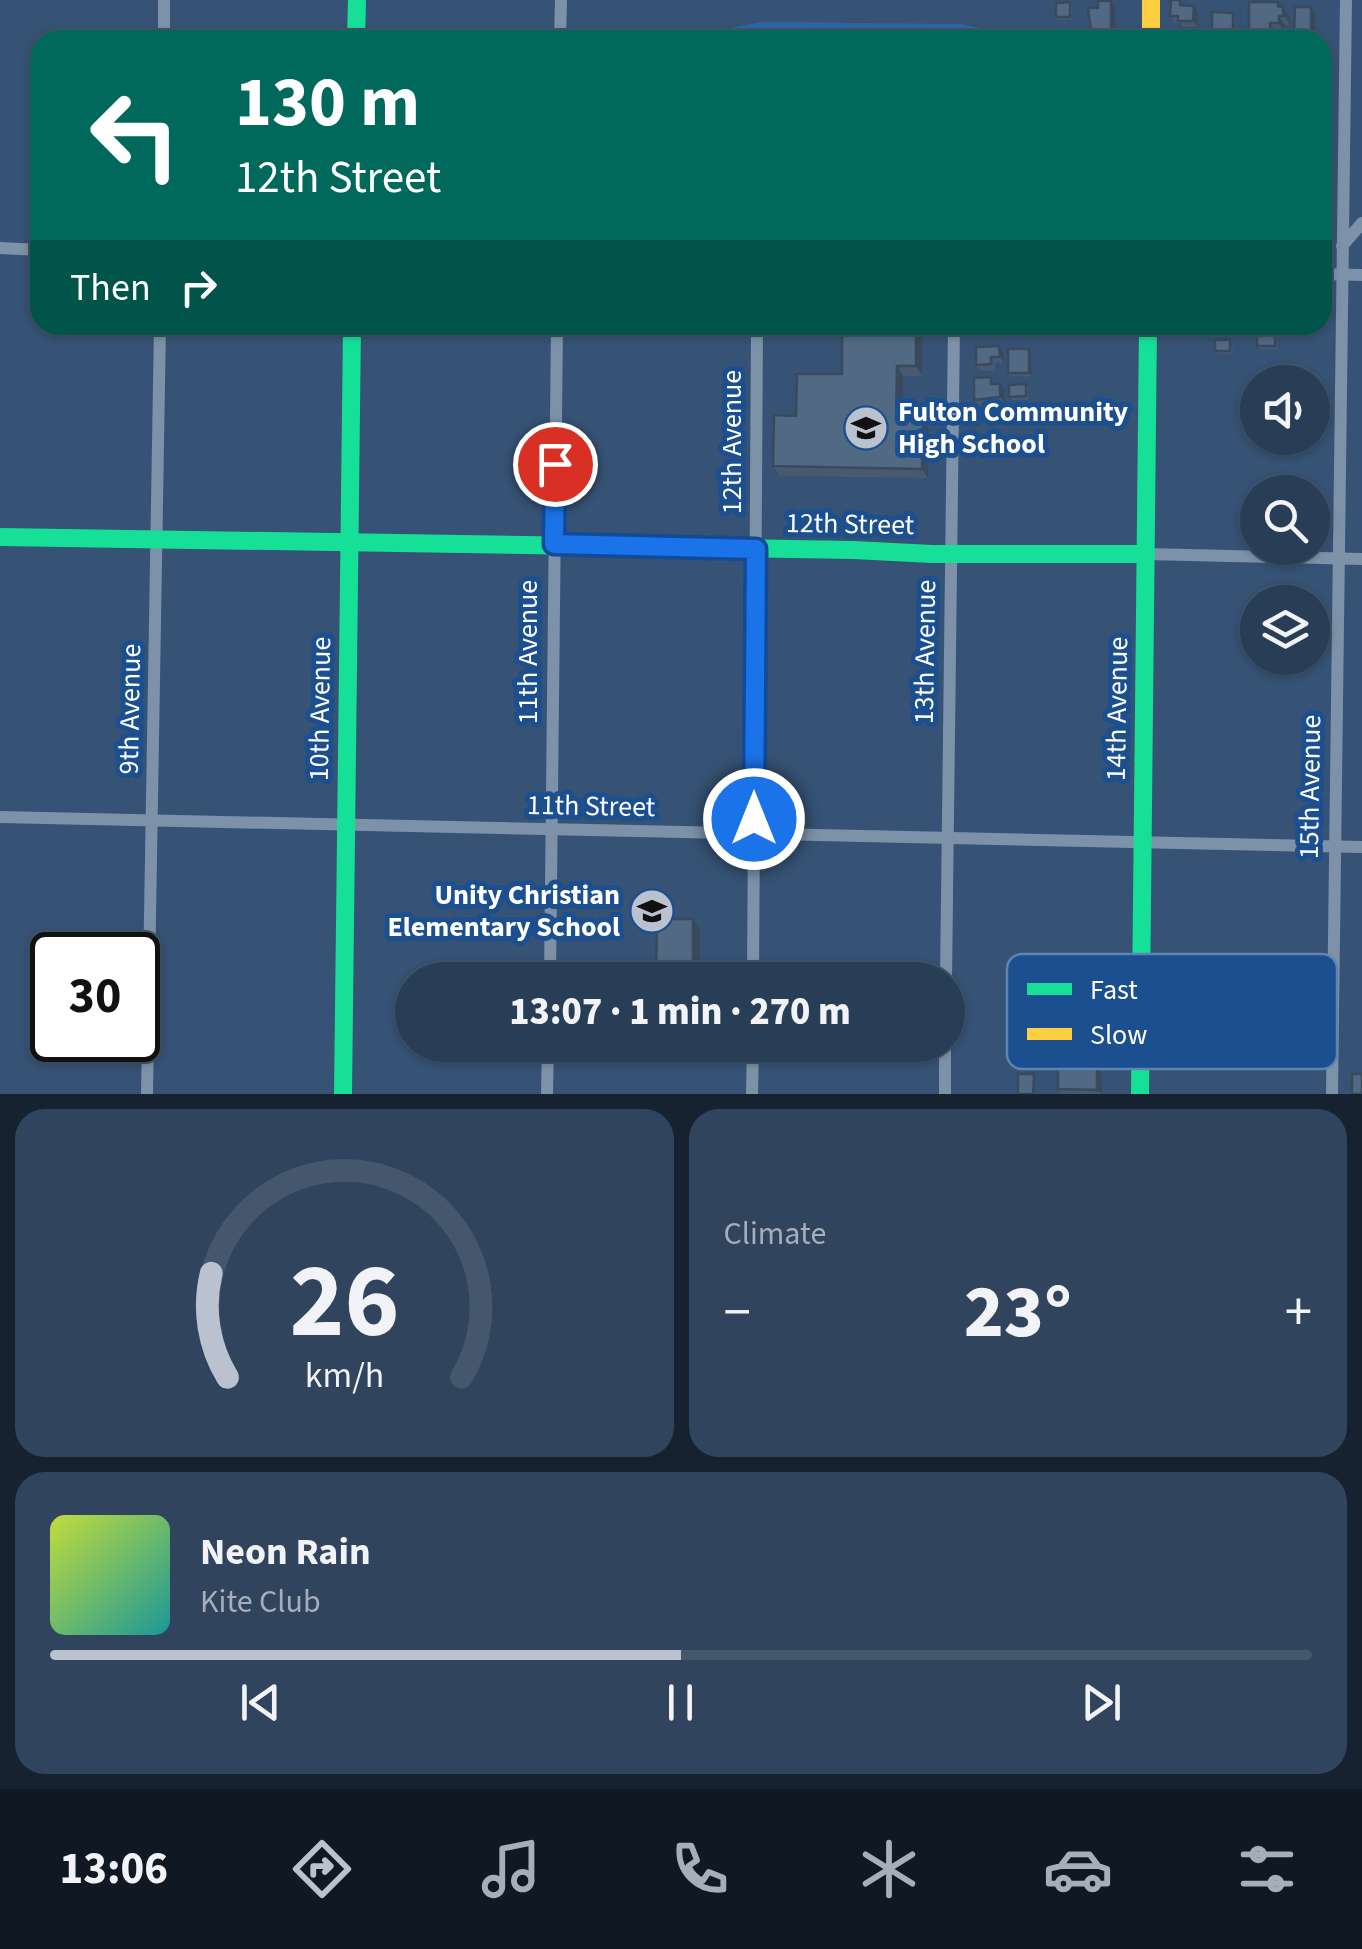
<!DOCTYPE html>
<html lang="en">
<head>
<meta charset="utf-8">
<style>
	body { margin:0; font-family:"Source Sans 3",sans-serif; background:#30455d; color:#f1f3f6; height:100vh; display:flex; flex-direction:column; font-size:38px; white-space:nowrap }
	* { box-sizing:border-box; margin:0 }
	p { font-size:32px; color:#a5aeba }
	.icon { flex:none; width:55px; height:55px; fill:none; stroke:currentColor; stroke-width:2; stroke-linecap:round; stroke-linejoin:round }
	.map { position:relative; height:1094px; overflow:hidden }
	.sheet { display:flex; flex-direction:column; gap:15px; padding:15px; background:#162230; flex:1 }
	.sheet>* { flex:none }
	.guide { position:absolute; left:30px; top:30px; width:1302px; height:305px; border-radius:30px; box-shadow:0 2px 8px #0004,0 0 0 2px #44576d; background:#00695c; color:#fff; overflow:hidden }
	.tools { position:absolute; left:1240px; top:365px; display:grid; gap:20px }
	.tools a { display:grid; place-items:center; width:90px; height:90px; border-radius:50%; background:#283e57; box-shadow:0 2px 8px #0004,0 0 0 2px #44576d; font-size:50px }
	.speed { position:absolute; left:30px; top:932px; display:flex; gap:20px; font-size:50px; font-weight:700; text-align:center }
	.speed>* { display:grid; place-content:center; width:130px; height:130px; border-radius:50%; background:#283e57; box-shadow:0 2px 8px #0004,0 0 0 2px #44576d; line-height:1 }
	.speed .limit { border:5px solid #111; border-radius:15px; background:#fff; color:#111 }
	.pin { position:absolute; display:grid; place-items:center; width:85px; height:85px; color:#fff; margin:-42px; border:5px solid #fff; border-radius:50%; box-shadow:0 2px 10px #0007 }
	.me { position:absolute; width:110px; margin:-55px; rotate:0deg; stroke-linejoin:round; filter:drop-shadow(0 0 8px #0008) }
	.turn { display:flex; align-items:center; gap:35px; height:210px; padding:0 40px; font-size:45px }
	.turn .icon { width:130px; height:130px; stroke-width:2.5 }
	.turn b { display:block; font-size:70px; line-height:85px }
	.then { display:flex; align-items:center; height:95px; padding:0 40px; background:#0003; gap:20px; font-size:38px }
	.big { font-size:75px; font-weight:800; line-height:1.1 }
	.sheet .card { flex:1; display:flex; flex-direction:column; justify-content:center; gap:15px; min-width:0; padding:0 35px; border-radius:30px; background:#30455d }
	.sheet .dial { align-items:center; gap:0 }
	.dial svg { height:260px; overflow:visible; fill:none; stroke:#44576d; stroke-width:7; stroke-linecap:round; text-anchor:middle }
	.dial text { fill:#f1f3f6; stroke:none }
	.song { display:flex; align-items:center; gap:30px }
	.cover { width:120px; height:120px; border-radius:15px; background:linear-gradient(135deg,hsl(70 70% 55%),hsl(180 70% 35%)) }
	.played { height:10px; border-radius:5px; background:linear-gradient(90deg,#b9c2ce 50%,#44576d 50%) }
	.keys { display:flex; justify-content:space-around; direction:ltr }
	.heat { display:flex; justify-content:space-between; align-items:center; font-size:55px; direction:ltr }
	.sheet .tiles { flex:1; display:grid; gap:15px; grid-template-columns:1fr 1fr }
	.card:last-child { grid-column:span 2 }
	.trip { position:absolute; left:395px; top:962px; width:570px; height:100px; border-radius:50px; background:#283e57; box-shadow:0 2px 8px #0004,0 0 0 2px #44576d; font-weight:800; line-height:100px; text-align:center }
	.tabs { display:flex; height:160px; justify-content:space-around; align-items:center; background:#101923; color:#a5aeba }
	.tabs .icon { width:70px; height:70px }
	.tabs .active { color:#b9c2ce }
	.tabs b { font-size:45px; color:#f1f3f6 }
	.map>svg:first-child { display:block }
	.green { fill:#2f66a5 }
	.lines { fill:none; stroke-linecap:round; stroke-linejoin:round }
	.street { stroke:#7d92a8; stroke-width:12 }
	.fast { stroke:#16e098; stroke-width:18 }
	.slow { stroke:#ffcf43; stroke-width:18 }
	.wall { fill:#475a72 }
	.shaded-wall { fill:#394a5c }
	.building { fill:#526984; stroke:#394a5c; stroke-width:2.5 }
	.route-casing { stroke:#114b97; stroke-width:25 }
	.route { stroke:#1a73e8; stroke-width:18 }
	.labels { text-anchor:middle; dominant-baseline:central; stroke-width:10; stroke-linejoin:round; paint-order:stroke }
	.poi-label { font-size:28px; font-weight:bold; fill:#fff; stroke:#1b4f8f; text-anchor:start }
	.street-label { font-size:28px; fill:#fff; stroke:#1b4f8f }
	.key { fill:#1b4f8f; stroke:#5f84b1; stroke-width:2.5 }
	.key-label { font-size:28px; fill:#fff }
</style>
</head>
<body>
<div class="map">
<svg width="1362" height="1094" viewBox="0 0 1362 1094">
	<rect width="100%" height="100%" fill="#365274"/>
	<!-- green -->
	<polygon class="green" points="763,22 960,24 986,29 1007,40 712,40 735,27"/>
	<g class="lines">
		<!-- street -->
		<g class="street">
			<polyline points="164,40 164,0"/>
			<polyline points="560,40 561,0"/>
			<polyline points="1342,246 1362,223"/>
			<polyline points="0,248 40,250"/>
			<polyline points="1322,274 1362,275"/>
			<polyline points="1146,554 1362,559"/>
			<polyline points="0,817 1362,847"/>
			<polyline points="550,980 557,325"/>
			<polyline points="753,980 757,325"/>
			<polyline points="946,980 954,325"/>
			<polyline points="147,1094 160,325"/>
			<polyline points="547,1094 548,1045"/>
			<polyline points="752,1094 753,1045"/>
			<polyline points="945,1094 945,1045"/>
			<polyline points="1332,1094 1346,0"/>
		</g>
		<!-- fast -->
		<g class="fast">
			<polyline points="356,40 357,0"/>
			<polyline points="0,537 854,550 932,554 1146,554"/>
			<polyline points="343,1094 352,325"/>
			<polyline points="1140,1094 1148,325"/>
		</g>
		<!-- slow -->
		<polyline class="slow" points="1151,0 1151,40"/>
	</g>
	<!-- wall -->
	<g class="wall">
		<polygon points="1111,1 1115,7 1116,37 1095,37 1091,31 1098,8"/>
		<polygon points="1070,2 1072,6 1072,20 1058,20 1056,17"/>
		<polygon points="1278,2 1290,16 1290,25 1285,25 1285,33 1277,33 1277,40 1249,40"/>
		<polygon points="1185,5 1198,12 1198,27 1183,27 1180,23 1175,23 1170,16"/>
		<polygon points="1316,13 1315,37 1294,35"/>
		<polygon points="1235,16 1235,36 1214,36 1212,32"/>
		<polygon points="842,325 922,325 922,376 903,376 903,420 923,420 929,429 928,478 780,476 773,466 796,416 842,374"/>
		<polygon points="976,325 1043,325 1043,332 979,330"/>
		<polygon points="1214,325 1234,325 1234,332 1216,332"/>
		<polygon points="1278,329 1277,349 1259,349 1257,346"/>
		<polygon points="1233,344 1232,354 1217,354 1215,351"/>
		<polygon points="976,347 1004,353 1004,363 995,363 995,371 981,371 976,365"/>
		<polygon points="1031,352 1032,376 1011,376 1008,373"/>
		<polygon points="995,384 1000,384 1005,390 1005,404 978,406 974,400"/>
		<polygon points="1026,384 1028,387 1028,400 1012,400 1009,397"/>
		<polygon points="1036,1037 1036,1053 1012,1053 1010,1050"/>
		<polygon points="1106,1044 1106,1068 1073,1068 1068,1062"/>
		<polygon points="1097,1069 1102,1075 1102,1094 1061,1094 1058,1089"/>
	</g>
	<!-- shaded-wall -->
	<g class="shaded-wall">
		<polygon points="1111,1 1115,7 1116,37 1111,31"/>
		<polygon points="1278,2 1290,16 1290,25 1278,6"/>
		<polygon points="1194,6 1198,12 1198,27 1193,21"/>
		<polygon points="1311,7 1316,13 1315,37 1311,31"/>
		<polygon points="1279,16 1285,25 1285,33 1279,23"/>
		<polygon points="1270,23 1277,33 1277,40 1270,40"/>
		<polygon points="916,325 922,325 922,376 916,366"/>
		<polygon points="999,346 1004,353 1004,363 1000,357"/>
		<polygon points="1029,349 1031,352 1032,376 1029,373"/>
		<polygon points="897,366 903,376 903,429 896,420"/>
		<polygon points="1000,384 1005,390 1005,404 1000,397"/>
		<polygon points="923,420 929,429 928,478 922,469"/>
		<polygon points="693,919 700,929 700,980 693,980"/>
		<polygon points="1101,1038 1106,1044 1106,1068 1102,1062"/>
		<polygon points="1097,1069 1102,1075 1102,1094 1097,1090"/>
	</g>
	<!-- building -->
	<g class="building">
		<polygon points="1171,0 1180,0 1180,5 1194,6 1193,21 1178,21 1178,16 1170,16"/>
		<polygon points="1098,1 1111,1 1111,31 1091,31 1088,8 1098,8"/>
		<polygon points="1070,2 1070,17 1056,17 1056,3"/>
		<polygon points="1249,2 1278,2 1278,6 1283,7 1283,16 1279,16 1279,23 1270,23 1270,40 1249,40"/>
		<polygon points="1295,7 1311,7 1311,31 1302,31 1303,40 1287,40 1287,35 1294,35"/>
		<polygon points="1212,12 1233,13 1233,33 1212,32"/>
		<rect x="1171" y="36" width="18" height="4"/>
		<polygon points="842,325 916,325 916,366 897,366 896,420 923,420 922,469 773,466 774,415 796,416 797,374 842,374"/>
		<rect x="1214" y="325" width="18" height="4"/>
		<rect x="1257" y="326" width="18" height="20"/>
		<rect x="1215" y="340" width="15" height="11"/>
		<polygon points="999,346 1000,357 991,357 991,364 976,365 976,347"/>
		<rect x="1008" y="349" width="21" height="24"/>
		<polygon points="991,377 991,384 1000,384 1000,397 974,400 974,378"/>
		<polygon points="1026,384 1026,396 1009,397 1009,385"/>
		<polygon points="657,919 693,919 693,980 656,980"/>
		<polygon points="1058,1069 1097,1069 1097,1090 1058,1089"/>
		<polygon points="1018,1074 1034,1074 1033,1094 1018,1094"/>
		<rect x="1352" y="1074" width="10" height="20"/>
	</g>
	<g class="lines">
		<defs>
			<polyline id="route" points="555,464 554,544 756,549 754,819"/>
		</defs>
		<!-- route casing -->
		<use href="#route" class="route-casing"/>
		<!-- route -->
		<use href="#route" class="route"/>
	</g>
	<!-- icons -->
	<defs>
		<symbol id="school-disc" viewBox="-11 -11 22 22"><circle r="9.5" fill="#b9c2ce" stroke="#1b4f8f"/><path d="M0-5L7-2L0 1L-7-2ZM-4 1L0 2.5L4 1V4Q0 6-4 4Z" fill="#111"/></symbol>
	</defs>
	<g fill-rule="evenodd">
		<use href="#school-disc" x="841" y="403" width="50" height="50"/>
		<use href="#school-disc" x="627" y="886" width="50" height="50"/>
	</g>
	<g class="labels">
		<!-- poi labels -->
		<g class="poi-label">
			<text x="898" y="412">Fulton Community<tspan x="898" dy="32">High School</tspan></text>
			<text x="620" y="895" text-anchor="end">Unity Christian<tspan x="620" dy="32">Elementary School</tspan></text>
		</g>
		<!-- street labels -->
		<g class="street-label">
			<text transform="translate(732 442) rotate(-90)">12th Avenue</text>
			<text transform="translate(850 524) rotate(1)">12th Street</text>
			<text transform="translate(528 652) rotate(-90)">11th Avenue</text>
			<text transform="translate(925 652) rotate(-89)">13th Avenue</text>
			<text transform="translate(130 709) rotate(-89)">9th Avenue</text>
			<text transform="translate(320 709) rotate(-89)">10th Avenue</text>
			<text transform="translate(1117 709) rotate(-89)">14th Avenue</text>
			<text transform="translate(1310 787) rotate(-89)">15th Avenue</text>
			<text transform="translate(591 806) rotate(1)">11th Street</text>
		</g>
	</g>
	<!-- legend -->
	<rect x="1007" y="954" width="330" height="115" rx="15" class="key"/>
	<rect x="1027" y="983" width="45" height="12" fill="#16e098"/>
	<rect x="1027" y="1028" width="45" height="12" fill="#ffcf43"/>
	<g class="key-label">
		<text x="1090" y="999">Fast</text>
		<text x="1090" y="1044">Slow</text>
	</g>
</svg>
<div class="tools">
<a><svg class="icon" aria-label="sound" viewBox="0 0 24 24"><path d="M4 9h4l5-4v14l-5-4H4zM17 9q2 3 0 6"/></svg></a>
<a><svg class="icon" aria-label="search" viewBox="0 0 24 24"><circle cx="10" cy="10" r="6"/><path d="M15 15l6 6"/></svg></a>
<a><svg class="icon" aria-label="layers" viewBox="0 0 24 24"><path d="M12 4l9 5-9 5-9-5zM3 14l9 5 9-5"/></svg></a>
</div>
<div class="speed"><div class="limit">30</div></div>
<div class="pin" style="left:555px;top:464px;background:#d93025"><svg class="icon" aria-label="arrive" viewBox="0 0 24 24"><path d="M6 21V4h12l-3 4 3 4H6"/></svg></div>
<svg class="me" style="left:754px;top:819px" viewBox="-20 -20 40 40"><circle r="17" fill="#1a73e8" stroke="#fff" stroke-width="3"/><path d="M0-11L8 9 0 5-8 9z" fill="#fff"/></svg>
<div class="trip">13:07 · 1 min · 270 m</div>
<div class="guide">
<div class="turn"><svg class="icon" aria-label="left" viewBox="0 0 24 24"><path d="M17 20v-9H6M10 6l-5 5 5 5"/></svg><div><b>130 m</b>12th Street</div></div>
<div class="then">Then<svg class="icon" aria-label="right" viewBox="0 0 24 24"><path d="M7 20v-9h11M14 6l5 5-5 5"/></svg></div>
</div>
</div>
<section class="sheet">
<div class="tiles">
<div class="card dial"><svg viewBox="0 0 100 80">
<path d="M14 69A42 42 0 1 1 86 69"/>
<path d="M14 69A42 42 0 0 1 9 37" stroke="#b9c2ce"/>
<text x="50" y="56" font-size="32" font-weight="700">26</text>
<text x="50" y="72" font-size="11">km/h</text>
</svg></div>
<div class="card"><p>Climate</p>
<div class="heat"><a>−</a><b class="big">23°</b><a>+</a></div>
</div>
<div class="card">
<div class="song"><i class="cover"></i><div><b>Neon Rain</b><p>Kite Club</p></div></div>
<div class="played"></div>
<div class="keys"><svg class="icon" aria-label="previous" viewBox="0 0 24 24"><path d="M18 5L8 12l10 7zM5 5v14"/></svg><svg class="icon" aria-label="pause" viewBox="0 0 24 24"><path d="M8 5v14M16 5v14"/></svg><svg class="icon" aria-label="next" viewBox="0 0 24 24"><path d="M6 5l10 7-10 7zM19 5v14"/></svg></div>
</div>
</div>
</section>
<nav class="tabs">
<b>13:06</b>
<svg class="icon active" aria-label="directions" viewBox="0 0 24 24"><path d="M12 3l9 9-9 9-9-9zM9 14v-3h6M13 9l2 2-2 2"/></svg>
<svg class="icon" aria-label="music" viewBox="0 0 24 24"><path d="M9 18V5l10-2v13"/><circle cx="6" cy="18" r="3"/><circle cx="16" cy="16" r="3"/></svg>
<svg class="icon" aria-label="phone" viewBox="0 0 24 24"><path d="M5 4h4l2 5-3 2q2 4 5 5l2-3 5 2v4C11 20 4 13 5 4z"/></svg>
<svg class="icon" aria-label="climate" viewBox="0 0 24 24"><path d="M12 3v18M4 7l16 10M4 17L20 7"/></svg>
<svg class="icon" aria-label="car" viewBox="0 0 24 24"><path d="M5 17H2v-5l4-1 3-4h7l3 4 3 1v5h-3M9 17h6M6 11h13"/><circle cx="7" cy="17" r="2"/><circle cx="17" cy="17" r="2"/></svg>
<svg class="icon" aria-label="filters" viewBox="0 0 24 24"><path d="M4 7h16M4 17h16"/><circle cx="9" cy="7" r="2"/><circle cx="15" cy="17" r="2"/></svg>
</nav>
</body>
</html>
